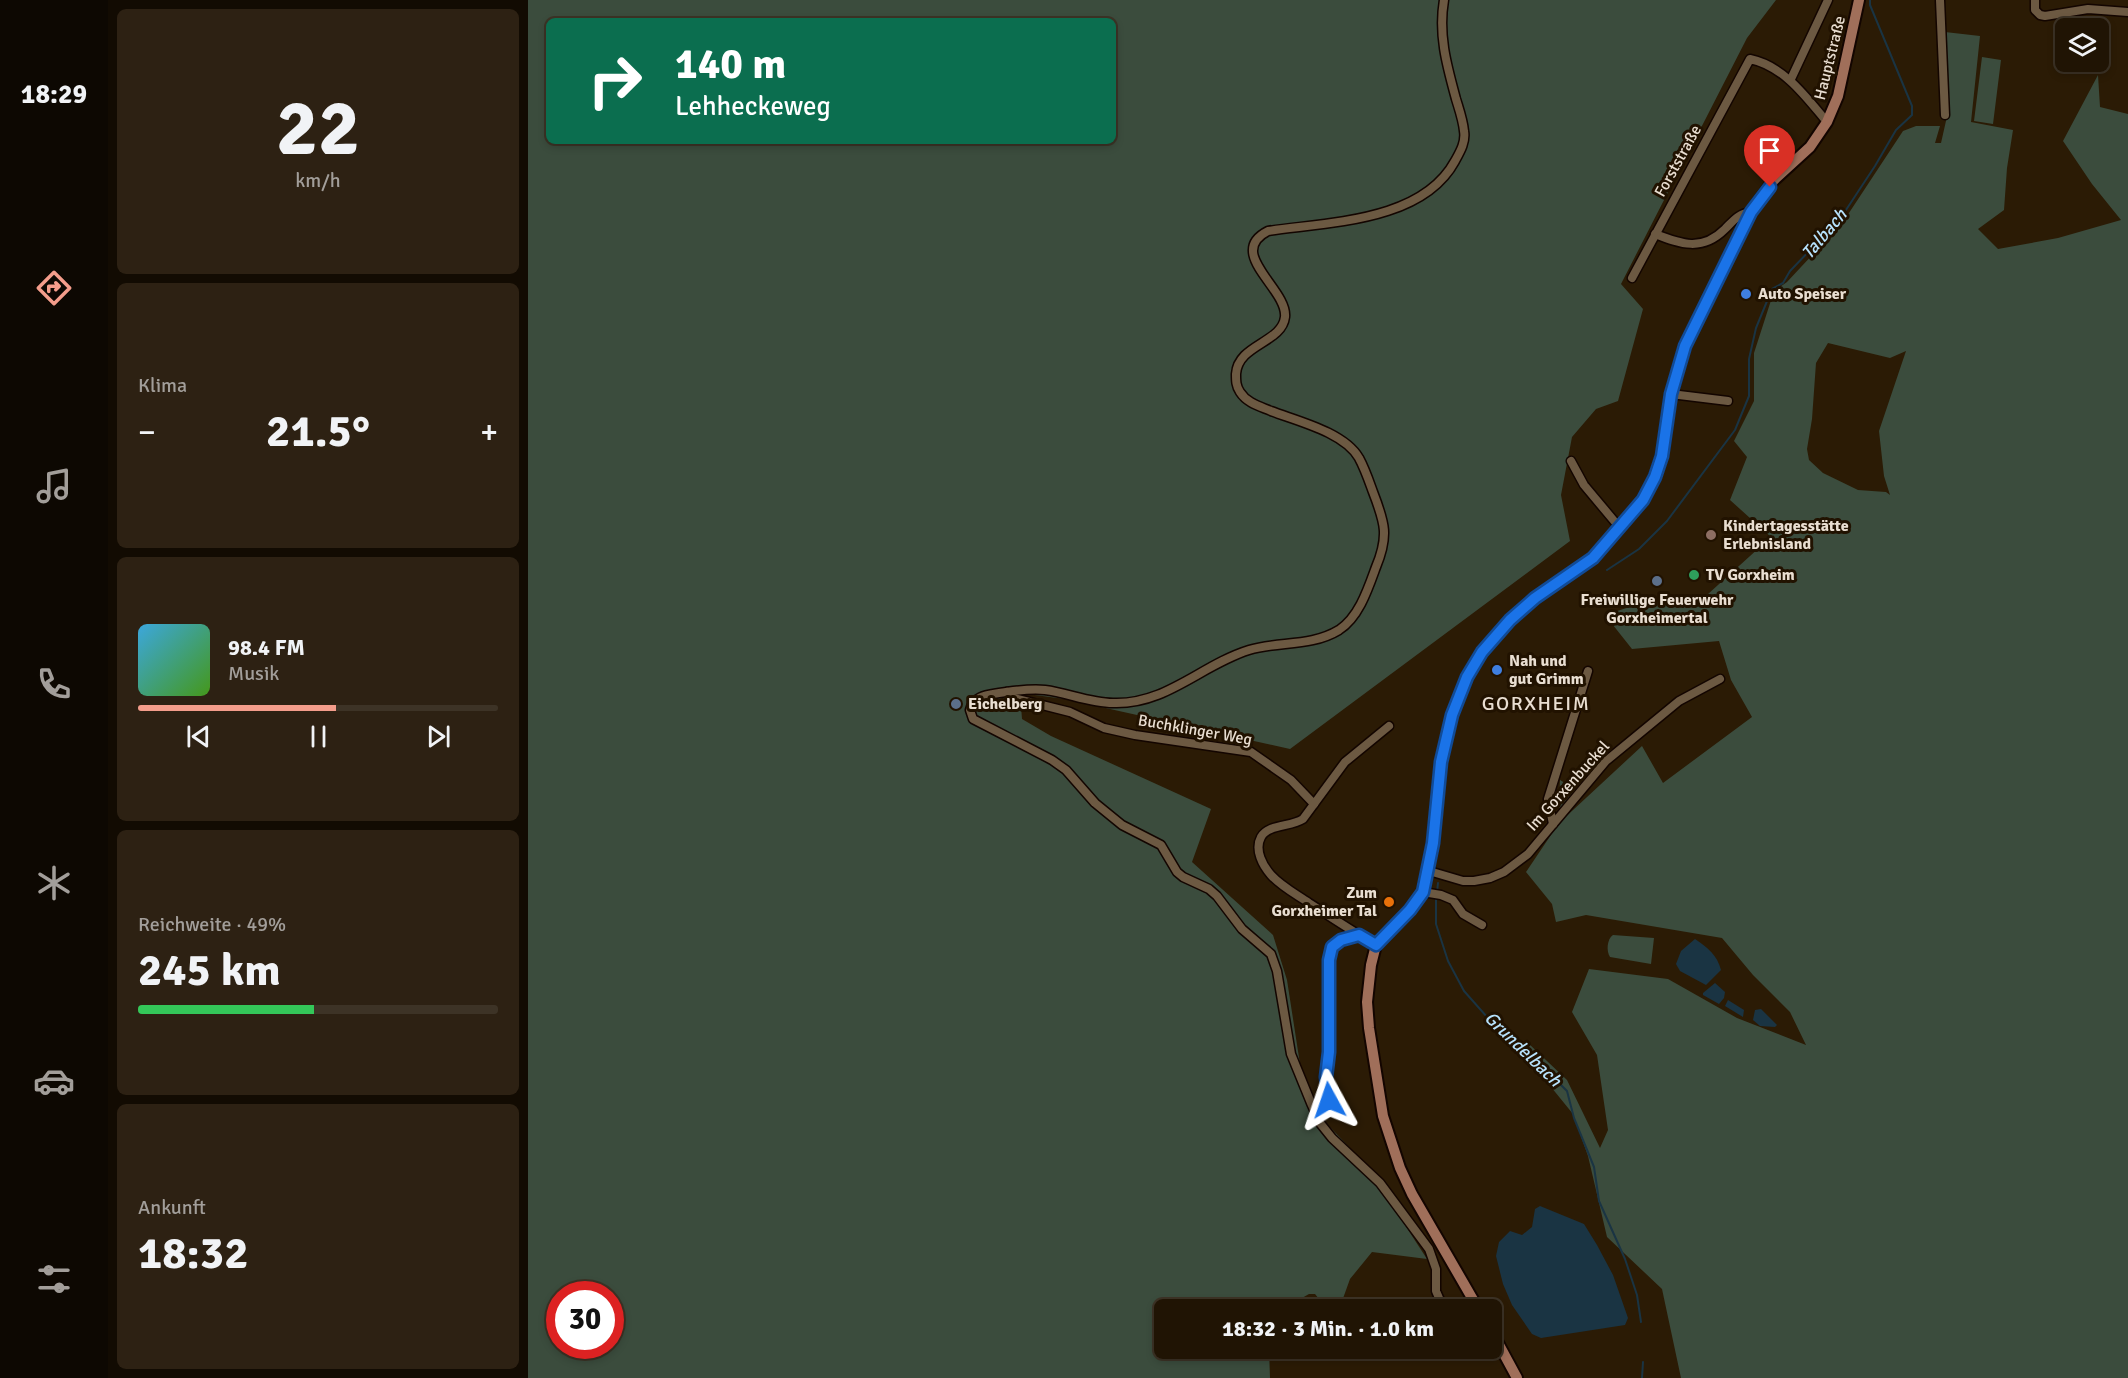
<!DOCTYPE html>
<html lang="de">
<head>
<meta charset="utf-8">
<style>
	body { margin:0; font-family:Signika,sans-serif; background:#2d2113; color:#f1f3f6; height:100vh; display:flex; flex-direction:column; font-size:22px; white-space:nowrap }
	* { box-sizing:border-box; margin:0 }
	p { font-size:20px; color:#a29e9a }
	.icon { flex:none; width:33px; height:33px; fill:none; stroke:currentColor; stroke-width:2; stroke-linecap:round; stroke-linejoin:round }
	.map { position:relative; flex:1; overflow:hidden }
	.sheet { display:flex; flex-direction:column; gap:9px; padding:9px; background:#120b02; width:420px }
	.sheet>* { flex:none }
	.top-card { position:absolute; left:18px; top:18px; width:570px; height:126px; border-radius:9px; box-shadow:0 3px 9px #0003,0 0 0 2px #3d3326; background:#0b6e4f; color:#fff; overflow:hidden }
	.controls { position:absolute; left:1527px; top:18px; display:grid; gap:12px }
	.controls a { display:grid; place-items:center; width:54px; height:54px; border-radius:9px; background:#201404; box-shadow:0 3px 9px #0003,0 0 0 2px #3d3326; font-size:30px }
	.speed { position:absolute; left:18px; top:1281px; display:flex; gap:12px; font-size:30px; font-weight:700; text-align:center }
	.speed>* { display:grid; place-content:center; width:78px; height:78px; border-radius:50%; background:#201404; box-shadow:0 3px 9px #0003,0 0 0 2px #3d3326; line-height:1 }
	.speed .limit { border:9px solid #d22; background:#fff; color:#111 }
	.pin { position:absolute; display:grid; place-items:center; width:51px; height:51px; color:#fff; margin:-62px -26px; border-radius:50% 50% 50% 0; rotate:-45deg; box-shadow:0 0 6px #0007 }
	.pin .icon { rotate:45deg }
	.me { position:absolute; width:66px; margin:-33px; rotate:355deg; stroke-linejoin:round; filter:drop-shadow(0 0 4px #0008) }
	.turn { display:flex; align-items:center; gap:21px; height:126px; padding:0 30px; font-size:27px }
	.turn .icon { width:78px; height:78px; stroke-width:2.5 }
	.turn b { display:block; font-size:42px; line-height:51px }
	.big { font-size:45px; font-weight:800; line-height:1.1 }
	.sheet .tile { flex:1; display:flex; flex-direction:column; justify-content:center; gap:9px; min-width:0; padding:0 21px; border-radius:9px; background:#2d2113 }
	.sheet .dial { align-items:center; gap:0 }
	.dial b { font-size:78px; line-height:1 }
	.song { display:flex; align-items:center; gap:18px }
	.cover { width:72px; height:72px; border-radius:9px; background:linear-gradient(135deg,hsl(200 70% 55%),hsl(100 70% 35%)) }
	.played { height:6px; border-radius:3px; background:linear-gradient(90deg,#f49d8b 55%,#3d3326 55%) }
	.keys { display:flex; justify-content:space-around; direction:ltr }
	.heat { display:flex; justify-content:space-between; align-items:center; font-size:33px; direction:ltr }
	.charge { height:9px; border-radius:4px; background:linear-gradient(90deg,#34c759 49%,#3d3326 0) }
	.trip { position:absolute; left:626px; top:1299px; width:348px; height:60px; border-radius:9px; background:#201404; box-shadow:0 3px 9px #0003,0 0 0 2px #3d3326; font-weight:800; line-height:60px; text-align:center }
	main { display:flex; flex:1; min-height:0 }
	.tabs { display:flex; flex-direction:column; width:108px; justify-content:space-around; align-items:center; background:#0d0802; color:#a29e9a }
	.tabs .icon { width:42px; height:42px }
	.tabs .active { color:#f49d8b }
	.tabs b { font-size:27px; color:#f1f3f6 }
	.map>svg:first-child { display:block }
	.green { fill:#3b4c3d; fill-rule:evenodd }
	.water { fill:#1a3443 }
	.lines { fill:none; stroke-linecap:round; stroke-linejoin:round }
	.stream { stroke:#1a3443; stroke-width:2 }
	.minor-casing { stroke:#130500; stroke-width:11 }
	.major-casing { stroke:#130500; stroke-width:14 }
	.minor { stroke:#6c5942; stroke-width:8 }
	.major { stroke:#a06f5a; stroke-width:10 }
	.route-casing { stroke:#114b97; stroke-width:15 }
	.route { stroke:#1a73e8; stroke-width:10 }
	.shop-dot { fill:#3f7fe0; stroke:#211200; stroke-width:2 }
	.education-dot { fill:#8d6e63; stroke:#211200; stroke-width:2 }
	.leisure-dot { fill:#2e9e5b; stroke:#211200; stroke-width:2 }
	.service-dot { fill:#5c6f8a; stroke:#211200; stroke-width:2 }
	.food-dot { fill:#e8710a; stroke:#211200; stroke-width:2 }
	.labels { text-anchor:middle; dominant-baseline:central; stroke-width:6; stroke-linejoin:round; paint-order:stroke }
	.street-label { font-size:16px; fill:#e9ded1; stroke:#211200 }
	.poi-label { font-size:16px; font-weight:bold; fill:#e9ded1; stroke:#211200; text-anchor:start }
	.water-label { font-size:18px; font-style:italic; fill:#b7e2fc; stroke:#211200 }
	.quarter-label { font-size:20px; letter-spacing:1.5px; fill:#e9ded1; stroke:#211200 }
</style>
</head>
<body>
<main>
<nav class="tabs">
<b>18:29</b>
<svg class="icon active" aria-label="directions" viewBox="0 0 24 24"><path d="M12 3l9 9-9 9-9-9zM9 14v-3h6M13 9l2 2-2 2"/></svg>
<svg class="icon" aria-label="music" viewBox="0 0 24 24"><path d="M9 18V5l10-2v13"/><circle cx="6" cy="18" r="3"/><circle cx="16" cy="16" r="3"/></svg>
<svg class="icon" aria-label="phone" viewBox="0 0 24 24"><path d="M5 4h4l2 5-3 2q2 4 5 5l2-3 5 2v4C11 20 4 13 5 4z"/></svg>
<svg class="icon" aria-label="climate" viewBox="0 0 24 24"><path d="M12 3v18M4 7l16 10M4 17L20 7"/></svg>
<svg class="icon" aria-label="car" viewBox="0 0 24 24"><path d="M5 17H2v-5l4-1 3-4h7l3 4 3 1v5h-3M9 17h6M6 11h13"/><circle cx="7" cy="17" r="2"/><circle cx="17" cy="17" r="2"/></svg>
<svg class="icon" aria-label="filters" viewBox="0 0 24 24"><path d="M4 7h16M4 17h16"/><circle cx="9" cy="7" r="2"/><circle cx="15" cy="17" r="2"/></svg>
</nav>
<section class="sheet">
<div class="tile dial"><b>22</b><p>km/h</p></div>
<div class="tile"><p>Klima</p>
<div class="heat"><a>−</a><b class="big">21.5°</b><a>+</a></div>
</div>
<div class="tile">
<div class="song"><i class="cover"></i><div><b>98.4 FM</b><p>Musik</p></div></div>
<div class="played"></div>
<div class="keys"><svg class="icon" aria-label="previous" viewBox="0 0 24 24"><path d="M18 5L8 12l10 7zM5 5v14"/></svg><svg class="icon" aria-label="pause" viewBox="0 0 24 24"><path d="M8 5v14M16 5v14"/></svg><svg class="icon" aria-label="next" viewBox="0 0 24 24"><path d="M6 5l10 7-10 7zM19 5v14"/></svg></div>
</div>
<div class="tile"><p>Reichweite · 49%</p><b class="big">245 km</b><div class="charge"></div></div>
<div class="tile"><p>Ankunft</p><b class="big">18:32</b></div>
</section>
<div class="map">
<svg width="1600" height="1378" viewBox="0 0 1600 1378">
	<rect width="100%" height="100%" fill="#2b1b05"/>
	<!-- green -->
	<g class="green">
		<path d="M0 0H1248L1219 38 1093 284 1115 309 1090 401 1068 409 1044 437 1033 495 1042 541 762 749 537 699 492 693 494 719 523 736 683 809 664 862 745 935 759 980 772 1064 786 1099 798 1123 826 1152 853 1188 899 1259 844 1252 822 1279 813 1304 806 1309H799L787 1294H781L774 1298 740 1297V1309L636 1310V1348L741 1349 742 1378H0ZM21 21H585V141H21ZM32 1294H82V1346H32Z"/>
		<path d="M1417 32 1452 36 1443 122 1485 130 1479 168 1476 210 1450 229 1470 249 1530 238 1593 220 1564 184 1535 141 1570 75 1572 107 1600 114V1378H1153L1134 1289 1079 1237 1060 1156 1045 1114 989 1045 1000 1043 1039 1080 1072 1148 1080 1130 1069 1055 1044 1012 1061 969 1140 979 1209 1018 1278 1045 1262 1012 1225 975 1194 938 1058 915 1028 922 1024 904 998 872 1031 823 1114 746 1135 783 1224 717 1203 680 1191 641 1104 649 1077 615 1123 600 1169 604 1243 537 1202 500 1219 457 1206 441 1226 401V353L1246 291 1259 282 1315 222 1375 131 1388 126H1412L1407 143H1413L1420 112ZM1300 343 1362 358 1378 351 1351 431 1356 476 1362 495 1358 492 1330 490 1295 473 1281 460 1279 449 1284 419 1288 363Z"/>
		<polygon points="1454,57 1473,60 1465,124 1446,121"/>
		<polygon points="1032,780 1050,791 1035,808 1031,808"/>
		<path d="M1085 935 1126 938 1123 964 1082 957C1078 951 1079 939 1085 935Z"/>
	</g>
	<!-- water -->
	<g class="water">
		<path d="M1167 939C1180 948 1189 955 1193 970L1178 985 1152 971 1148 964 1153 951Z"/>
		<polygon points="1187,983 1197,992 1196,998 1191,1004 1175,995 1175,993"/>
		<polygon points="1200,1000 1216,1010 1215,1017 1197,1006"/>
		<polygon points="1233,1009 1249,1025 1247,1027 1232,1026 1225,1020 1227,1010"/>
		<polygon points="1012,1206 1056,1224 1069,1245 1085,1275 1100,1318 1097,1325 1013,1338 1004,1334 984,1305 975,1284 968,1256 971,1242 982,1231 994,1235 1004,1227 1007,1209"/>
	</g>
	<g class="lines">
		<!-- stream -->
		<g class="stream">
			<polyline points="1079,570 1111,549 1139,521 1207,430 1221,396 1221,359 1228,328 1244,289 1255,283 1262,271 1312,219 1347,166 1368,130 1384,115 1384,106 1342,5 1342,0"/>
			<polyline points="909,892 910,883"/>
			<polyline points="908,897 908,924 920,961 936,991 975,1035 992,1044 1039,1091 1046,1118 1066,1167 1071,1201 1097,1259 1109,1295 1113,1322"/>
			<polyline points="1114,1378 1115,1362"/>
		</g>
		<defs>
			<g id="minor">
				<path d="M916 0C910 35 919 66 928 99 931 109 935 120 936 131 938 142 932 152 927 161 894 222 800 222 740 231 697 253 760 289 757 317 754 343 710 344 708 374 708 381 708 386 712 392 719 403 731 406 743 411 769 421 816 432 831 458 837 469 841 481 845 492 857 523 861 536 848 567 840 589 831 617 811 630 783 647 751 641 721 650 673 665 638 705 585 703 562 703 540 693 517 690 502 688 487 691 471 693 459 695 445 696 442 710L445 719 524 760 538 770 567 803 594 825 633 845 649 872 655 877 681 889 689 896 714 929 743 954 749 971 763 1054 783 1103 792 1123 804 1138 852 1183 901 1249 908 1269V1291L914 1305 925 1309 945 1300"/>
				<polyline points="1412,0 1417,115"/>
				<polyline points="1507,0 1507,10 1512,15 1517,16 1560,9 1600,12"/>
				<polyline points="1263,79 1300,0"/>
				<path d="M1127 234C1153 244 1174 252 1197 229 1206 220 1210 214 1223 212"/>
				<path d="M1104 278 1222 59C1256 66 1278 97 1299 122"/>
				<polyline points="1143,394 1200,401"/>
				<polyline points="1043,461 1056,485 1092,528"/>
				<polyline points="479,692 486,698 542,712 576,728 607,735 723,752 763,780 786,804"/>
				<polyline points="1025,824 1020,799 1060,671"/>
				<polyline points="901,871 935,881 946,881 962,878 976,872 1000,854 1078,761 1151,701 1192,679"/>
				<polyline points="895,892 913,895 925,900 935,914 954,925"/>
				<path d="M848 945C825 932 803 917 781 903 768 894 754 887 743 875 735 866 726 850 733 837 740 824 763 827 775 819L817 762 861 726"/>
				<path d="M801 1100 798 1077 801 1052V954C806 940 818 938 831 935"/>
			</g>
			<g id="major">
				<polyline points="951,1310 884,1194 872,1168 855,1116 841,1028 839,1002 843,965 848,945 882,910 895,892 905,843 913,762 924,715 939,677 954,652 982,620 1007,598 1065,558 1115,500 1127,477 1134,456 1143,394 1157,346 1223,212 1246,180 1282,147 1299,122 1310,96 1331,0"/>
				<polyline points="963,1330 989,1378"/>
			</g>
		</defs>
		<!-- minor casing -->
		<use href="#minor" class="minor-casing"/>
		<!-- major casing -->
		<use href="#major" class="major-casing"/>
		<!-- minor -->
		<use href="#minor" class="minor"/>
		<!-- major -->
		<use href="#major" class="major"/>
	</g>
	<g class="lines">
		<defs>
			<polyline id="route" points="801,1100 798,1077 801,1052 801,960 804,947 813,940 831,935 848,945 882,910 895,892 905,843 913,762 924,715 939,677 954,652 982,620 1007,598 1065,558 1115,500 1127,477 1134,456 1143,394 1157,346 1223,212 1242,187"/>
		</defs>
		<!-- route casing -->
		<use href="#route" class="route-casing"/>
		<!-- route -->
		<use href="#route" class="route"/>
	</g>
	<!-- markers -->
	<g class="shop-dot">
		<circle cx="1218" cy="294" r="6"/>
		<circle cx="969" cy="670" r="6"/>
	</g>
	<circle class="education-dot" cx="1183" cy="535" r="6"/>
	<circle class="leisure-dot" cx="1166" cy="575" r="6"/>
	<g class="service-dot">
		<circle cx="1129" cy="581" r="6"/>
		<circle cx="428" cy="704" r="6"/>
	</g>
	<circle class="food-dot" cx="861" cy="902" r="6"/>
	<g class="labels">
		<!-- street labels -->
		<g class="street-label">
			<text transform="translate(1302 58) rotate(-76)">Hauptstraße</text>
			<text transform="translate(1150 161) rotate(-61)">Forststraße</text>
			<text transform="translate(667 730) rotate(10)">Buchklinger Weg</text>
			<text transform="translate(1040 786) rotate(-48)">Im Gorxenbuckel</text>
		</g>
		<!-- poi labels -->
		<g class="poi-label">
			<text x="1230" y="294">Auto Speiser</text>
			<text x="1195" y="526">Kindertagesstätte<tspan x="1195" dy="18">Erlebnisland</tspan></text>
			<text x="1178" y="575">TV Gorxheim</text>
			<text x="1129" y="600" text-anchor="middle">Freiwillige Feuerwehr<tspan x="1129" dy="18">Gorxheimertal</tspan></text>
			<text x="981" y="661">Nah und<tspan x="981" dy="18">gut Grimm</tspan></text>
			<text x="440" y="704">Eichelberg</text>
			<text x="849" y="893" text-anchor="end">Zum<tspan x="849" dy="18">Gorxheimer Tal</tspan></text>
		</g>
		<!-- water labels -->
		<g class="water-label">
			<text transform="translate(1296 234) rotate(-50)">Talbach</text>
			<text transform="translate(995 1049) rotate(44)">Grundelbach</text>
		</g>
		<!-- quarter labels -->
		<g class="quarter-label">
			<text x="1008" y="703">GORXHEIM</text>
		</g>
	</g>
</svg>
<div class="controls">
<a><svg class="icon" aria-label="layers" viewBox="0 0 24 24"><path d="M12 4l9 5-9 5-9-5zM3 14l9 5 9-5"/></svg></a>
</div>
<div class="speed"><div class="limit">30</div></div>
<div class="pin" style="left:1242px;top:187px;background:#d93025"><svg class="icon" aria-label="arrive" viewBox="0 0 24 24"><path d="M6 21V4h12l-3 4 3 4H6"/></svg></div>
<svg class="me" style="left:801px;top:1100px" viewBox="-20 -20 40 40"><path d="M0-17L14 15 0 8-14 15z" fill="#1a73e8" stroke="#fff" stroke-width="4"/></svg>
<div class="trip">18:32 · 3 Min. · 1.0 km</div>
<div class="top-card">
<div class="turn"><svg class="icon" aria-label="right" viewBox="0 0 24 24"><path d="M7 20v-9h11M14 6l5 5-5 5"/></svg><div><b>140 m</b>Lehheckeweg</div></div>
</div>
</div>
</main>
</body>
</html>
